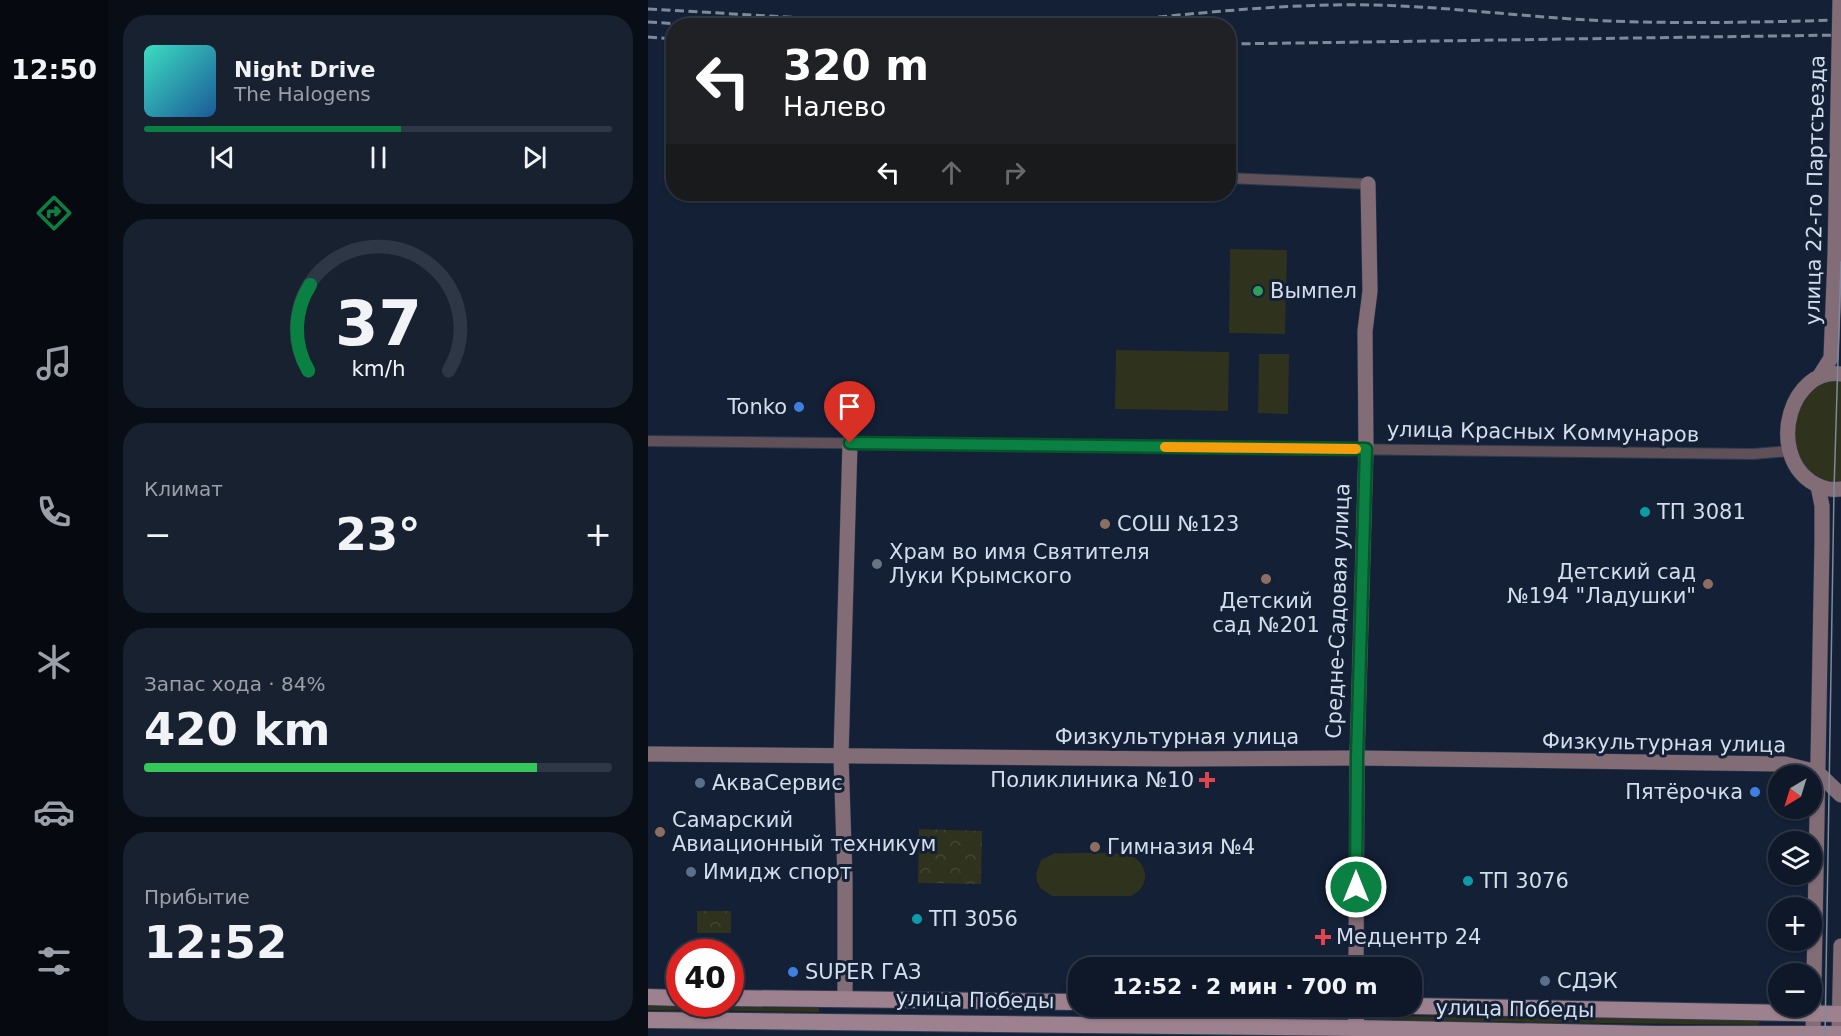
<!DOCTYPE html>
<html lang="ru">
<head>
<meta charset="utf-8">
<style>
	body { margin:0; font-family:"DejaVu Sans",sans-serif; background:#172130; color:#f1f3f6; height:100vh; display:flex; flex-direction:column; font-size:22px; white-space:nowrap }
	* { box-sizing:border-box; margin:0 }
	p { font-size:20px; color:#9ba0a8 }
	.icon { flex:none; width:33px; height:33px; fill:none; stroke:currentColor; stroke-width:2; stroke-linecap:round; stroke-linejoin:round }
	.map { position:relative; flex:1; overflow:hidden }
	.drawer { display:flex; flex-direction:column; gap:15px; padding:15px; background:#080d16; width:540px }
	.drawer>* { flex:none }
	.top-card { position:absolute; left:18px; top:18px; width:570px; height:183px; border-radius:24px; box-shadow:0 2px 4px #0004,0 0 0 2px #2e3745; background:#202124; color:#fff; overflow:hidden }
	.needle { width:39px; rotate:218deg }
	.controls { position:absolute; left:1120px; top:765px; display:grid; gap:12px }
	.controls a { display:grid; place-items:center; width:54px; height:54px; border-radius:50%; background:#0e1828; box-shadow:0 2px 4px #0004,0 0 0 2px #2e3745; font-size:30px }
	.speed { position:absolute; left:18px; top:939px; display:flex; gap:12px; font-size:30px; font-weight:700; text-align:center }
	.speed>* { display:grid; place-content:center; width:78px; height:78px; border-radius:50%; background:#0e1828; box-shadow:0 2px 4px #0004,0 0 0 2px #2e3745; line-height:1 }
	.speed .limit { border:9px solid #d22; background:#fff; color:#111 }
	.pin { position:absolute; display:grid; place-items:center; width:51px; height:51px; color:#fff; margin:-62px -26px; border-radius:50% 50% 50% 0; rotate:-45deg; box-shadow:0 0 6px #0007 }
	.pin .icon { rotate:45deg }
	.me { position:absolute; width:66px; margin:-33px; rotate:0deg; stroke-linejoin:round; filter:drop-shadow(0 0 4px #0008) }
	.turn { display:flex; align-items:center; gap:21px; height:126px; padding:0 18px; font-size:27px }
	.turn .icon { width:78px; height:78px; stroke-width:2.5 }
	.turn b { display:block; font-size:42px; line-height:51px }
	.lanes { display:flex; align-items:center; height:57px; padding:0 18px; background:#0003; justify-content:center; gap:30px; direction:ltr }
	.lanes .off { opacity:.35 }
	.big { font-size:45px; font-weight:600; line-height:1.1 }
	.drawer .widget { flex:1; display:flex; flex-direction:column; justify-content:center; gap:9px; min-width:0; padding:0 21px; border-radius:24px; background:#172130 }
	.drawer .dial { align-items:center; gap:0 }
	.dial svg { height:156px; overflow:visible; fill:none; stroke:#2e3745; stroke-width:7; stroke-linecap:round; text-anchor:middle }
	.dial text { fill:#f1f3f6; stroke:none }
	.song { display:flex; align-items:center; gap:18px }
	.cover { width:72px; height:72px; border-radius:9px; background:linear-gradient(135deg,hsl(170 70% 55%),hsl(210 70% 35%)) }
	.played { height:6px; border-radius:3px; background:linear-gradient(90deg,#0b8043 55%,#2e3745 55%) }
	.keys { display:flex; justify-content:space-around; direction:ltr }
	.heat { display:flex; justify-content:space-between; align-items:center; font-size:33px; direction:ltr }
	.charge { height:9px; border-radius:4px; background:linear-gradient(90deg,#34c759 84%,#2e3745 0) }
	.trip { position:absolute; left:420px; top:957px; width:354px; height:60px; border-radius:24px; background:#0e1828; box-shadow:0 2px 4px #0004,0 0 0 2px #2e3745; font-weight:600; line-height:60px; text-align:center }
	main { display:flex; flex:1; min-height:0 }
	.tab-bar { display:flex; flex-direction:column; width:108px; justify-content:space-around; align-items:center; background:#060a10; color:#9ba0a8 }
	.tab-bar .icon { width:42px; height:42px }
	.tab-bar .active { color:#0b8043 }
	.tab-bar b { font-size:27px; color:#f1f3f6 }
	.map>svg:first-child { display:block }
	.grass { fill:#2f321d }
	.park { fill:url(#park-crowns) }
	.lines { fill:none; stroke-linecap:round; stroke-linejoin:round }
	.street-casing { stroke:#2e3a4f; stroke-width:12 }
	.secondary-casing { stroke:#2e3a4f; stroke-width:16 }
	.primary-casing { stroke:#2e3a4f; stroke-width:18 }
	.street { stroke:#5f5157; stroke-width:10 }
	.secondary { stroke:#826c76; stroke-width:15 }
	.primary { stroke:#9e818e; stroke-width:16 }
	.tram { stroke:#7e8a9c; stroke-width:1.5 }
	.rail { stroke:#7e8a9c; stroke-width:3; stroke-dasharray:9 4.5; stroke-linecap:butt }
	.secondary-bridge-casing { stroke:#2e3a4f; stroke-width:16; stroke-linecap:butt }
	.secondary-bridge { stroke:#826c76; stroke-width:15 }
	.route-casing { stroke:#07532c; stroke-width:15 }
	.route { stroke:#0b8043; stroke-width:10 }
	.slow { stroke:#f59e0b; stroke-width:10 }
	.leisure-dot { fill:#2e9e5b; stroke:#132036; stroke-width:2 }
	.shop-dot { fill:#3f7fe0; stroke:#132036; stroke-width:2 }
	.culture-dot { fill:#0f9aa8; stroke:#132036; stroke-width:2 }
	.education-dot { fill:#8d6e63; stroke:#132036; stroke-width:2 }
	.worship-dot { fill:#6b7280; stroke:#132036; stroke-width:2 }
	.health-dot { fill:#e0444e; stroke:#132036; stroke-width:2 }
	.service-dot { fill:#5c6f8a; stroke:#132036; stroke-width:2 }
	.labels { text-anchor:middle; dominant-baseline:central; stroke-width:6; stroke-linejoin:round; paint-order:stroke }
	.street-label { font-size:21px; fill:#d3ddec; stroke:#132036 }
	.poi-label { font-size:21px; fill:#d3ddec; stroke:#132036; text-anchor:start }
</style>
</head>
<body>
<main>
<nav class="tab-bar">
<b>12:50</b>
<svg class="icon active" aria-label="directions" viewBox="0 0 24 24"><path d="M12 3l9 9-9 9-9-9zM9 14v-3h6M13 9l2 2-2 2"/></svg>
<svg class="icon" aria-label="music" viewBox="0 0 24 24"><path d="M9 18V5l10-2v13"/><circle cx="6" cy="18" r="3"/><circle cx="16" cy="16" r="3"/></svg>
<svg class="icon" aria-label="phone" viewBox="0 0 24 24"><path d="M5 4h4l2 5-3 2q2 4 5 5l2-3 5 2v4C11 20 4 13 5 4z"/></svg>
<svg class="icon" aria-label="climate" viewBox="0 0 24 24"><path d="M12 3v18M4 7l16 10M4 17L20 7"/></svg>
<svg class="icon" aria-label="car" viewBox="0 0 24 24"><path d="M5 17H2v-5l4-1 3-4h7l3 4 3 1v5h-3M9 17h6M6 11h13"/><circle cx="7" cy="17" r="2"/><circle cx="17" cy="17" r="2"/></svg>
<svg class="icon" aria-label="filters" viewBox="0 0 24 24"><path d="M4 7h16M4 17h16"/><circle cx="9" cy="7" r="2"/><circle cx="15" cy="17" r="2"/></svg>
</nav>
<section class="drawer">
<div class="widget">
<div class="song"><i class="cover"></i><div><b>Night Drive</b><p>The Halogens</p></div></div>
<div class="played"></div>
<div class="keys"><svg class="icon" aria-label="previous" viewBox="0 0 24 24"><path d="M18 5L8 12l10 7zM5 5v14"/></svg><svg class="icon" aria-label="pause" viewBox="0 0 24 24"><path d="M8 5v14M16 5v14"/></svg><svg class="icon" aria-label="next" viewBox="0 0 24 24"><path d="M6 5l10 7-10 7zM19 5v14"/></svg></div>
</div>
<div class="widget dial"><svg viewBox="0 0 100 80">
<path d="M14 69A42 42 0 1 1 86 69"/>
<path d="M14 69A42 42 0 0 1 15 25" stroke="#0b8043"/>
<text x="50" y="56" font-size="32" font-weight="700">37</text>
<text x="50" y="72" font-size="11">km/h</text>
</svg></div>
<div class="widget"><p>Климат</p>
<div class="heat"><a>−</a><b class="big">23°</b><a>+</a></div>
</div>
<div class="widget"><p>Запас хода · 84%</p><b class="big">420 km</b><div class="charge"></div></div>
<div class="widget"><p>Прибытие</p><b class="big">12:52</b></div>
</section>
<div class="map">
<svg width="1193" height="1036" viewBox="0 0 1193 1036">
	<defs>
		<pattern id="park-crowns" width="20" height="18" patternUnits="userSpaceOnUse" patternTransform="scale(1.5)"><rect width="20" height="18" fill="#2f321d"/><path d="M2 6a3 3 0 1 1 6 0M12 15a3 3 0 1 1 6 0" fill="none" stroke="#424633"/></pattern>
	</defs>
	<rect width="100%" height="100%" fill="#132036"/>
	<!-- grass -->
	<g class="grass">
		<polygon points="582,249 639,250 637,334 581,333"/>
		<polygon points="468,350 581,352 580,411 467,409"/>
		<polygon points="611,354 641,354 640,414 610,413"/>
		<polygon points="1193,379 1193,482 1180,482 1171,479 1156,467 1151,458 1145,438 1151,406 1169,384"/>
		<path d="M407 853C422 854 471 851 483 856 491 859 496 866 497 874 498 885 491 892 483 896H404L392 888 389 881 388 874 393 860Z"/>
		<polygon points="0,1006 171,1008 171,1012 0,1010"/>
		<polygon points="724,1016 1110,1020 1112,1022 1110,1025 724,1020"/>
	</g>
	<!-- park -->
	<g class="park">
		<polygon points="271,829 334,831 333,884 270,883"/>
		<rect x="49" y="911" width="34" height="22"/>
	</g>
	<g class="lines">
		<defs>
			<g id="street">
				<polyline points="580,178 720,184"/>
				<polyline points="0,441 1105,454 1141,451"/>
			</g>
			<g id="secondary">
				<path d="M1193 374C1143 367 1119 450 1162 481 1172 488 1181 491 1193 489"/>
				<polyline points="1171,377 1183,358 1187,256"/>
				<polyline points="0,754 527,759 709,758 1137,764 1169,772 1193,795"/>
				<polyline points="708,968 709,758 718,449 717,331 722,291 720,184"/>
				<polyline points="197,999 197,878 193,756 202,443"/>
				<polyline points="1165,1036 1174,543 1174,506 1170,486"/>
				<polyline points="1191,1036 1193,946"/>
			</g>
			<g id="primary">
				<polyline points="0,997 32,998"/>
				<polyline points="82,998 430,1002"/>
				<polyline points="708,1006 708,1028"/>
				<polyline points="764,1006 1193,1014"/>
				<polyline points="0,1020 708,1028 1007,1034 1193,1034"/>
			</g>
		</defs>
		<!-- street casing -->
		<use href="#street" class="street-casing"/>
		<!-- secondary casing -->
		<use href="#secondary" class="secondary-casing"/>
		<!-- primary casing -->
		<use href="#primary" class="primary-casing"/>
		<!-- street -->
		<use href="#street" class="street"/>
		<!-- secondary -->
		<use href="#secondary" class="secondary"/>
		<!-- primary -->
		<use href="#primary" class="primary"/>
		<!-- tram -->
		<polyline class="tram" points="1177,1036 1186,490 1193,261"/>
		<!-- rail -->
		<g class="rail">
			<polyline points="0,9 297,26"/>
			<polyline points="0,22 62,26"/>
			<path d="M416 26C520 17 622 3 727 5 806 7 884 18 962 21 1039 24 1116 22 1193 20"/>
			<polyline points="0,37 26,39"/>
			<polyline points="580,44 1193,35"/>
		</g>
		<defs>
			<polyline id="secondary-bridge" points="1187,256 1192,0"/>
		</defs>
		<!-- secondary-bridge casing -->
		<use href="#secondary-bridge" class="secondary-bridge-casing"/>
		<!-- secondary-bridge -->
		<use href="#secondary-bridge" class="secondary-bridge"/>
	</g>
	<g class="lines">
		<defs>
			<polyline id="route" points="202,443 718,449 709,758 708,887"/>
		</defs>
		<!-- route casing -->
		<use href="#route" class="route-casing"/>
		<!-- route -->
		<use href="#route" class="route"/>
		<!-- slow -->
		<polyline class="slow" points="517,447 708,449"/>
	</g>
	<!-- markers -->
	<circle class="leisure-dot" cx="610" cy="291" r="6"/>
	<g class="shop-dot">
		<circle cx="151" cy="407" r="6"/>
		<circle cx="1107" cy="792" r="6"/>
		<circle cx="145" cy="972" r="6"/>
	</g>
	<g class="culture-dot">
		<circle cx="997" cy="512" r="6"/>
		<circle cx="820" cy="881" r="6"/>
		<circle cx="269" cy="919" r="6"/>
	</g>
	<g class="education-dot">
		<circle cx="457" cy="524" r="6"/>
		<circle cx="618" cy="579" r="6"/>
		<circle cx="1060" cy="584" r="6"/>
		<circle cx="12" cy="832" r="6"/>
		<circle cx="447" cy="847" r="6"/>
	</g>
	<circle class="worship-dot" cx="229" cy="564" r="6"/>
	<g class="health-dot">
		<path d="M556 771h6v6h6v6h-6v6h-6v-6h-6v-6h6z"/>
		<path d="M672 928h6v6h6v6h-6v6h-6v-6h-6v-6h6z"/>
	</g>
	<g class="service-dot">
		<circle cx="52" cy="783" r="6"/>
		<circle cx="43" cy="872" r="6"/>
		<circle cx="897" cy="981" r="6"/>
	</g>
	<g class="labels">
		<!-- street labels -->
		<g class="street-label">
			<text transform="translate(1167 190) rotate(-89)">улица 22-го Партсъезда</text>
			<text transform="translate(895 432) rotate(1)">улица Красных Коммунаров</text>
			<text transform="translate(690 611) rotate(-88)">Средне-Садовая улица</text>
			<text x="529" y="737">Физкультурная улица</text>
			<text transform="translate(1016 743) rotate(1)">Физкультурная улица</text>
			<text transform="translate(327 1000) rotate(1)">улица Победы</text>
			<text transform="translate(867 1009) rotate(1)">улица Победы</text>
		</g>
		<!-- poi labels -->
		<g class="poi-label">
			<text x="622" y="291">Вымпел</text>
			<text x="139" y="407" text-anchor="end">Tonko</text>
			<text x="1009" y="512">ТП 3081</text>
			<text x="469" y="524">СОШ №123</text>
			<text x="241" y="552">Храм во имя Святителя<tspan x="241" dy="24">Луки Крымского</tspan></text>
			<text x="1048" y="572" text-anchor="end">Детский сад<tspan x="1048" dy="24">№194 "Ладушки"</tspan></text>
			<text x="618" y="601" text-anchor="middle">Детский<tspan x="618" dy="24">сад №201</tspan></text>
			<text x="546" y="780" text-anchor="end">Поликлиника №10</text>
			<text x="64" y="783">АкваСервис</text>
			<text x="1095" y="792" text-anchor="end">Пятёрочка</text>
			<text x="24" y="820">Самарский<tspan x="24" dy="24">Авиационный техникум</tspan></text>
			<text x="459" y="847">Гимназия №4</text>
			<text x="55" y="872">Имидж спорт</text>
			<text x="832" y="881">ТП 3076</text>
			<text x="281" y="919">ТП 3056</text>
			<text x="688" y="937">Медцентр 24</text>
			<text x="157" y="972">SUPER ГАЗ</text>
			<text x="909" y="981">СДЭК</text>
		</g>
	</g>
</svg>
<div class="controls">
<a><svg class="needle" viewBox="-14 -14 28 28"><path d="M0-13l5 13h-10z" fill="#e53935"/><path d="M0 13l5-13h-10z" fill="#9ba0a8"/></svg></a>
<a><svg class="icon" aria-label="layers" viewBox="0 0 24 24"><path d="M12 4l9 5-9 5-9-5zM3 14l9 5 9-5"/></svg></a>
<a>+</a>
<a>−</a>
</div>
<div class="speed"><div class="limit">40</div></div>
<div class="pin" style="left:202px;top:443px;background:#d93025"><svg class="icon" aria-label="arrive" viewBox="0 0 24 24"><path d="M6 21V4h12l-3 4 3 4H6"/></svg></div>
<svg class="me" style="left:708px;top:887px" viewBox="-20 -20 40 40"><circle r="17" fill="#0b8043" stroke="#fff" stroke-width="3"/><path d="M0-11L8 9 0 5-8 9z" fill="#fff"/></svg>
<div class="trip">12:52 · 2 мин · 700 m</div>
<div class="top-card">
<div class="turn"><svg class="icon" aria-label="left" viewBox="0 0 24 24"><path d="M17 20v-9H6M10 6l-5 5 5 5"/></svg><div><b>320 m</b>Налево</div></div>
<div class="lanes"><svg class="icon" aria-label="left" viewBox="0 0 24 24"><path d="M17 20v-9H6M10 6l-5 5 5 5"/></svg><svg class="icon off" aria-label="ahead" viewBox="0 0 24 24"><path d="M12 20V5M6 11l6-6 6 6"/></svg><svg class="icon off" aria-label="right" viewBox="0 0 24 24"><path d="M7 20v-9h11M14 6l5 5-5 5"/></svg></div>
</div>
</div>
</main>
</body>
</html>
